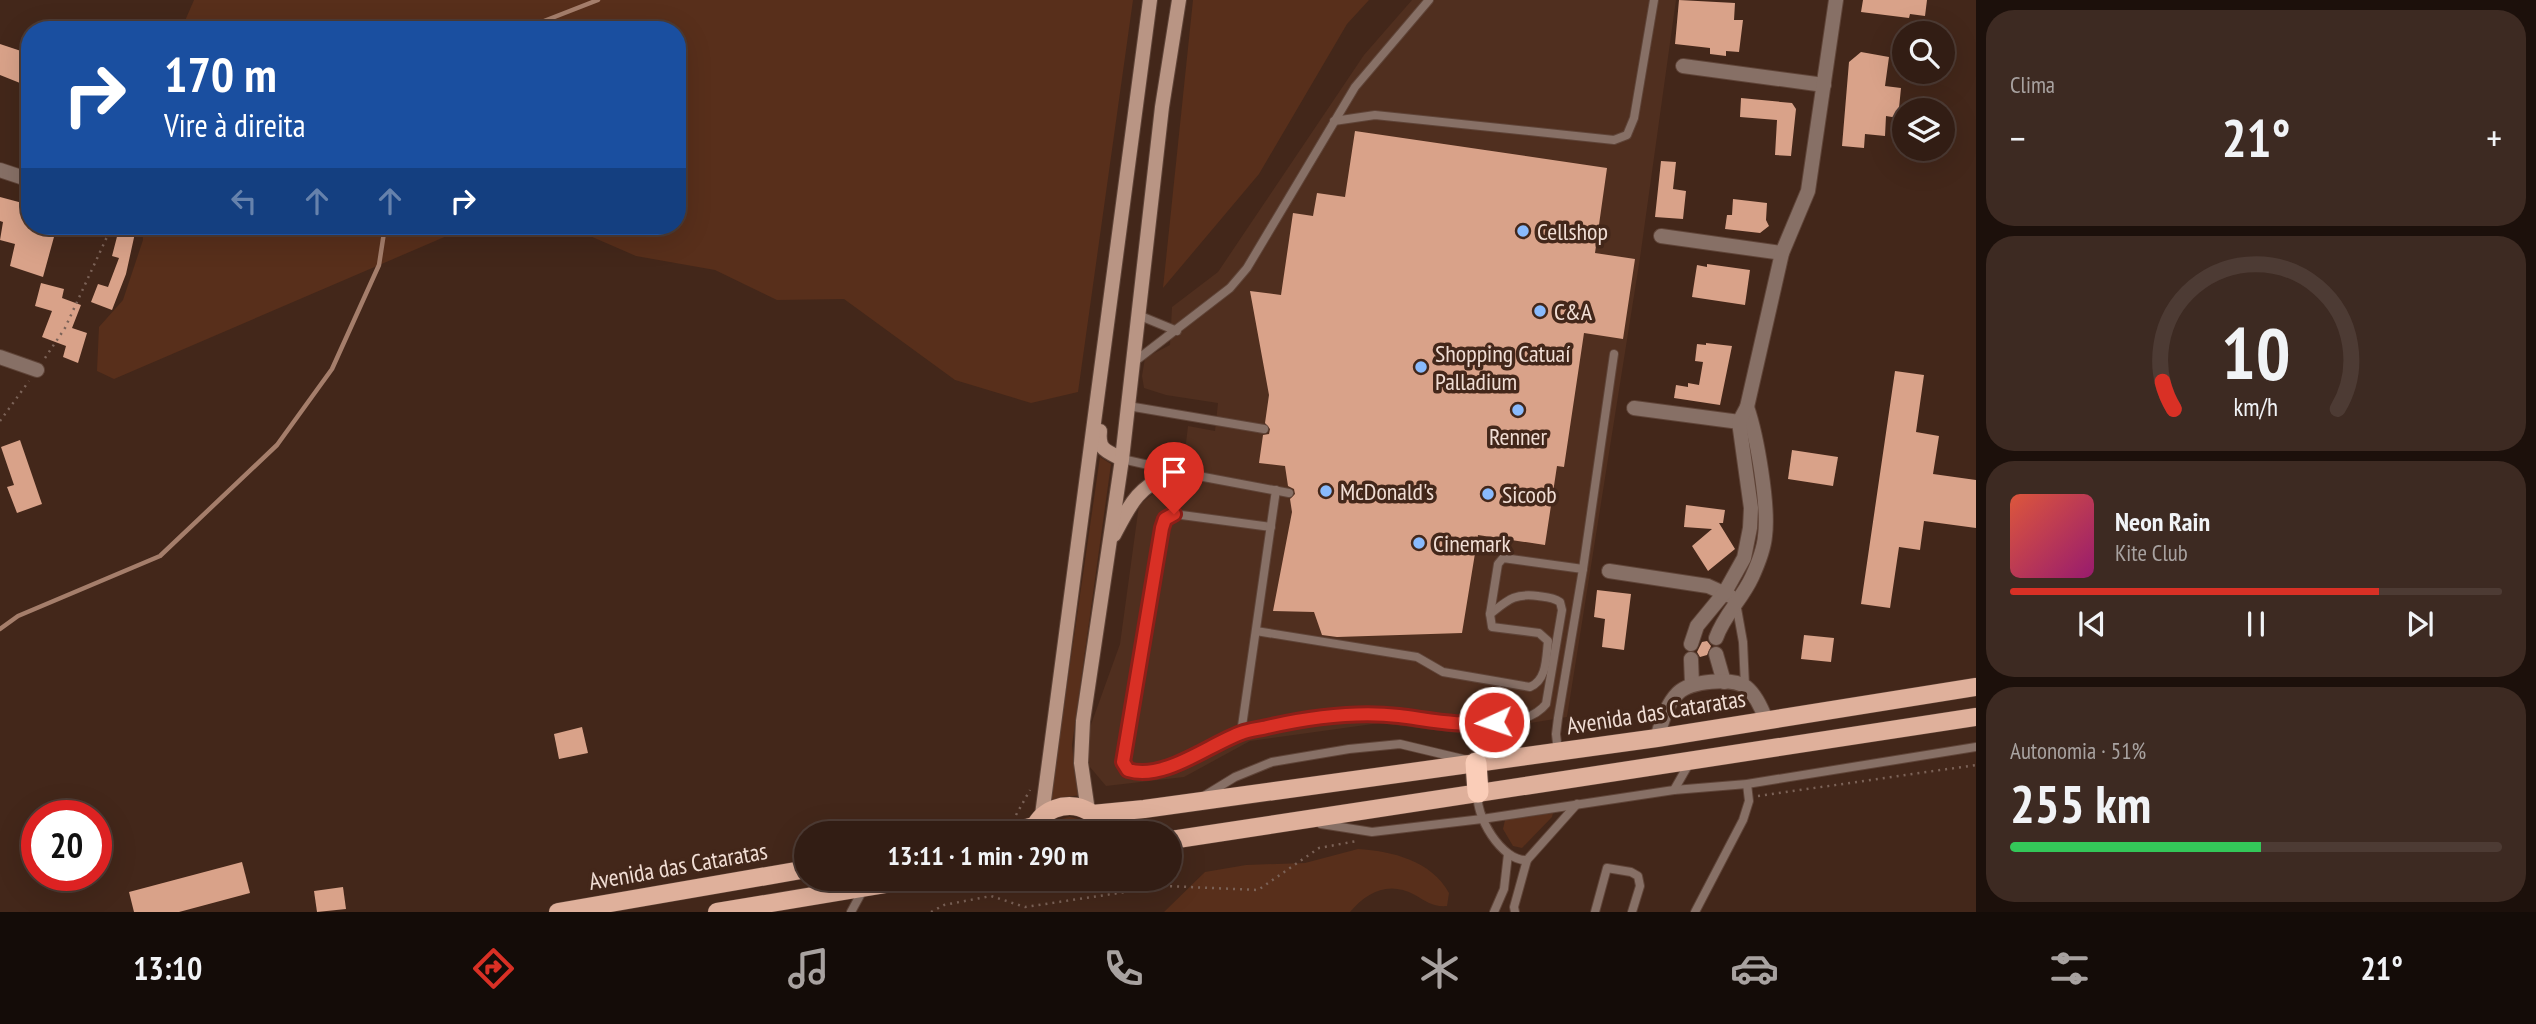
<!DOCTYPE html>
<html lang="pt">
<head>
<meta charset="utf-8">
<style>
	body { margin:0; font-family:"PT Sans Narrow",sans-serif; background:#3d2a22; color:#f1f3f6; height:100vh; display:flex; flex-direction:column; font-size:26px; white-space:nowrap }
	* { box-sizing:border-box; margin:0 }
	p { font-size:23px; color:#a8a2a0 }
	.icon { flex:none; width:38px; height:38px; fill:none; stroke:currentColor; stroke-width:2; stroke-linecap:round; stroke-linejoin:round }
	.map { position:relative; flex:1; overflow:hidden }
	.side { display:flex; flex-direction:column; gap:10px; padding:10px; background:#1c100b; width:560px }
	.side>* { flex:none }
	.banner { position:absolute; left:21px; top:21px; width:665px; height:214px; border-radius:28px; box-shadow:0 7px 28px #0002,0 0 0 2px #4d3b34; background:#1a4fa0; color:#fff; overflow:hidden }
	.fabs { position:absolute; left:1892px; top:21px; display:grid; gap:14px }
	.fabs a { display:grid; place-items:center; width:63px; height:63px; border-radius:50%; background:#321d14; box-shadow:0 7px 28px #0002,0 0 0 2px #4d3b34; font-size:35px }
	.speed { position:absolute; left:21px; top:800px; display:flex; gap:14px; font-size:35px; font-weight:700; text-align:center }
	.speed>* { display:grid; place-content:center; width:91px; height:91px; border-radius:50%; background:#321d14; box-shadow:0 7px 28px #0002,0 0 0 2px #4d3b34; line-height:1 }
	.speed .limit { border:10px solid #d22; background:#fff; color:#111 }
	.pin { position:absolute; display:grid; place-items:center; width:60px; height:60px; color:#fff; margin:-72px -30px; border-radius:50% 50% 50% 0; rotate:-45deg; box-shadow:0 0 7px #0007 }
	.pin .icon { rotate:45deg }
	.me { position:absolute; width:77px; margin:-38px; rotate:267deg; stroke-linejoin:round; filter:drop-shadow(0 0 5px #0008) }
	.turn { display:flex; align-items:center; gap:24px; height:147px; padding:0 28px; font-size:32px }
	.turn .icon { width:91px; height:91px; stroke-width:2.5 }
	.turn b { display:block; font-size:49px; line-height:60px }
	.lanes { display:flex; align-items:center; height:66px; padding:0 28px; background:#0003; justify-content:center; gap:35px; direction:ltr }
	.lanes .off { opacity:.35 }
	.big { font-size:52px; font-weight:700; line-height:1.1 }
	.side .tile { flex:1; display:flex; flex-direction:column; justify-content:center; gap:10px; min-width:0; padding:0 24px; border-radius:28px; background:#3d2a22 }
	.side .dial { align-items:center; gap:0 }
	.dial svg { height:182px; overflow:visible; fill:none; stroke:#4d3b34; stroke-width:7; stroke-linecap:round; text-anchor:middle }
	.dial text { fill:#f1f3f6; stroke:none }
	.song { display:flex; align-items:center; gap:21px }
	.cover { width:84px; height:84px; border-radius:10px; background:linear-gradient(135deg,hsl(10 70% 55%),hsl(320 70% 35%)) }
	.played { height:7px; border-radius:4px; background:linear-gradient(90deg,#d93025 75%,#4d3b34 75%) }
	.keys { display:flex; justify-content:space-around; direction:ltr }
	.heat { display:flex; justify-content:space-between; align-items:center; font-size:38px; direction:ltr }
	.charge { height:10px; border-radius:5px; background:linear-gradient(90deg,#34c759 51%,#4d3b34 0) }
	.trip { position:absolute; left:794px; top:821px; width:388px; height:70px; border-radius:35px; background:#321d14; box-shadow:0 7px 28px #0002,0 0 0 2px #4d3b34; font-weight:700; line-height:70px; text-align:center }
	.tabs { display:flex; height:112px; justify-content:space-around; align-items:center; background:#140c08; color:#a8a2a0 }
	.tabs .icon { width:49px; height:49px }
	.tabs .selected { color:#d93025 }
	.tabs b { font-size:32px; color:#f1f3f6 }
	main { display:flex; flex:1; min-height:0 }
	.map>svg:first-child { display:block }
	.built { fill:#502f1f }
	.green { fill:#582f1b }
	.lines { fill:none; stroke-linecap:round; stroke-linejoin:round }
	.stream { stroke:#a57e6b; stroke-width:4.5 }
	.building { fill:#d9a289 }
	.lane-casing { stroke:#5f4438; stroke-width:10 }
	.street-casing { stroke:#5f4438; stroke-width:16 }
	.secondary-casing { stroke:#5f4438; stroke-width:16 }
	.primary-casing { stroke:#5f4438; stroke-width:19 }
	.highway-casing { stroke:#5f4438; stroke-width:23 }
	.path { stroke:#7b6257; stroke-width:2.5; stroke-dasharray:2 5; stroke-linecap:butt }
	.lane { stroke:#877066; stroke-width:8 }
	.street { stroke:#877066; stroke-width:14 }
	.secondary { stroke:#b99584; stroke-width:14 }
	.primary { stroke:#dfb09b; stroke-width:18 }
	.highway { stroke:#facdb8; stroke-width:21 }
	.route-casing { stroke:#8d1f18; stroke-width:18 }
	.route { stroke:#d93025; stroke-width:12 }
	.poi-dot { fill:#89bafc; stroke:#43271a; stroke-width:2.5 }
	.labels { text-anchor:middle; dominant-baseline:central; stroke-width:7; stroke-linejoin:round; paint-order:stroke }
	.poi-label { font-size:24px; fill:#f1ded5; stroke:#43271a; text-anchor:start }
	.street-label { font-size:24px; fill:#f1ded5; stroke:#43271a }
</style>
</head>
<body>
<main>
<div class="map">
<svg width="1976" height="912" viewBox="0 0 1976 912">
	<rect width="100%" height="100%" fill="#43271a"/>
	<!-- built -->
	<polygon class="built" points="1412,0 1676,0 1640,258 1567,717 1464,734 1380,723 1250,741 1184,777 1106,786 1090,767 1087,758 1088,733 1120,644 1139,505 1153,494 1190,499 1194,463 1184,460 1188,426 1215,431 1218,403 1166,395 1144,388 1142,376 1145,358 1170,345 1172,307 1218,272 1364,55"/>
	<!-- green -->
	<g class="green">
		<polygon points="194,0 1133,0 1078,392 1031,403 955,380 844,299 777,300 715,270 636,256 567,226 677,226 677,30 181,30"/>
		<polygon points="1193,0 1369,0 1347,24 1259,174 1163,288"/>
		<polygon points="142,226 470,226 114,379 97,371 99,327 123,300 143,240"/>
		<polygon points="1100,457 1111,464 1072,745 1075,776 1082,795 1064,797 1050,803"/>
		<polygon points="1553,813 1552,817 1522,848 1513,846 1503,829 1505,820"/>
		<polygon points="1070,817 1082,820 1093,833 1044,833 1057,820"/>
		<path d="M1358 849C1392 851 1432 861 1449 893L1447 906C1433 907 1427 902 1415 895 1389 881 1368 891 1350 912H1164L1205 872 1246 865 1305 863Z"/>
	</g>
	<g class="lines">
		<!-- stream -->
		<g class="stream">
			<polyline points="521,30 598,0"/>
			<polyline points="0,629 18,616 160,556 277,445 332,369 379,265 385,226"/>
		</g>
	</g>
	<!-- building -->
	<g class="building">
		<polygon points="1679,0 1735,3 1734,20 1743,20 1739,52 1726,51 1726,56 1710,54 1710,48 1675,44"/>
		<polygon points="1863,0 1927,0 1925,16 1910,14 1909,18 1861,12"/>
		<polygon points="0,44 30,54 30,87 0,75"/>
		<polygon points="1861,52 1889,57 1885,86 1901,88 1898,118 1886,116 1885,136 1865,134 1864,148 1842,146 1849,62"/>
		<polygon points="1741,98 1792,103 1796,109 1791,156 1775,155 1777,120 1740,117"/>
		<polygon points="1355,131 1607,168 1595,253 1635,259 1623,339 1584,333 1564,467 1557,466 1545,545 1478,535 1462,633 1337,637 1322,635 1314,612 1273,611 1292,512 1290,499 1295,494 1294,489 1288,486 1285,466 1259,463 1263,435 1269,434 1270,429 1265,423 1269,395 1250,291 1281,295 1293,213 1313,216 1317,193 1345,197"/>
		<polygon points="1661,161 1676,162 1673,189 1686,191 1683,219 1655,217"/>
		<polygon points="0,197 30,205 30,226 57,226 43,277 10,266 15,244 0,240 3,222 0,221"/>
		<polygon points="1733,199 1767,203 1766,220 1769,226 1760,233 1725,229 1727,215 1732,215"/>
		<polygon points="119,229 135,233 126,274 112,310 91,302 98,284 108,287 119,258 112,256"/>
		<polygon points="1707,264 1750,270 1745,305 1692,297 1697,265 1707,267"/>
		<polygon points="41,283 64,289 62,298 81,305 72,328 87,333 78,363 63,357 66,346 42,337 52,311 35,306"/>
		<polygon points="1706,343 1732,346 1720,405 1674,398 1676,385 1688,387 1688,383 1699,385 1703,362 1695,361 1697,344 1706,345"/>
		<polygon points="1895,371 1924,375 1916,432 1939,436 1933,474 1976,480 1976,528 1924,521 1920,550 1899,547 1890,608 1861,604"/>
		<polygon points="20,440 42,504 17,513 7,487 14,485 1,447"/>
		<polygon points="1792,450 1838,457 1833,486 1788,479"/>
		<polygon points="1686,505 1725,510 1723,523 1719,523 1735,549 1708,571 1692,546 1712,529 1684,527"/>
		<polygon points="1597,590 1631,594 1624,650 1602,647 1605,619 1594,617"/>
		<polygon points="1804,635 1834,638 1831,662 1801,659"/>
		<polygon points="1707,641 1711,646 1707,655 1700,657 1697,652 1702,642"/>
		<polygon points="582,727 588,753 559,759 554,734"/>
		<polygon points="242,862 250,893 179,912 134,912 129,892"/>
		<polygon points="343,887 346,909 317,912 314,891"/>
	</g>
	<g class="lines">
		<defs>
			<g id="lane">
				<polyline points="1334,121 1375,115 1614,140 1627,135 1634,118 1654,0"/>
				<polyline points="1138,315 1177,331"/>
				<polyline points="1134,362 1230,288 1247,268 1355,87 1429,0"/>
				<polyline points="1128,406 1264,429"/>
				<polyline points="1122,459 1193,475 1289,493"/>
				<path d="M1271 527 1174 514 1165 519 1123 762 1128 770C1165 781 1208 744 1242 733 1274 722 1310 718 1343 715 1352 715 1361 713 1370 714 1412 716 1517 741 1546 704L1562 610 1560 602C1553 597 1546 597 1538 596 1514 593 1508 600 1490 614"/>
				<polyline points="1736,603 1743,642 1745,686"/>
				<path d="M1256 631 1417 657 1443 672 1530 687C1547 680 1546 658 1548 641L1539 633 1492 627 1490 614 1498 564 1503 558 1583 569"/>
				<polyline points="1241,733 1276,490"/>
				<polyline points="1558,752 1556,734 1558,718 1583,569 1614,354"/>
				<polyline points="1674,790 1747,784 1976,747"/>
				<path d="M1478 792C1474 815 1502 862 1527 860L1577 804"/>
				<polyline points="1204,796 1235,777 1272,762 1349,749 1400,744 1467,760"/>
				<polyline points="1321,824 1372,832 1482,819 1674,790 1690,762"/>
				<polyline points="851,912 863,890"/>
				<polyline points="1494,912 1504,889 1508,854"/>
				<polyline points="1515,912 1514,907 1527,860"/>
				<polyline points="1595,912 1607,868 1631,872 1638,876 1640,886 1632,912"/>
				<polyline points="1695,912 1743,820 1749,801 1747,784"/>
			</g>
			<g id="street">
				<polyline points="1683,66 1824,85"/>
				<polyline points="0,170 30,180"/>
				<polyline points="1661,236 1782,253"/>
				<polyline points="0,357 37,370"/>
				<polyline points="1634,408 1747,423"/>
				<polyline points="1609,571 1708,586 1730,596"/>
				<path d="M1716 638C1724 615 1742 599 1752 577 1757 566 1764 548 1765 536 1769 506 1757 436 1747 407"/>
				<polyline points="1691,644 1697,626 1725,592 1744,558 1750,528 1751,508 1739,422 1747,407 1782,253 1808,191 1836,0"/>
				<polyline points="1716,654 1724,682"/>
				<polyline points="1691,659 1692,684"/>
				<path d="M1657 738C1662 722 1666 705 1678 693 1690 681 1732 677 1746 687 1756 695 1762 709 1766 720"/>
			</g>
			<g id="secondary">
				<path d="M1100 431C1098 450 1106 451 1122 459"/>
				<path d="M1114 535C1133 499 1136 491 1172 471"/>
				<polyline points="1088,811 1081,763 1083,721 1122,459 1162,107 1179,0"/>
				<polyline points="1042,815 1150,0"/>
			</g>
			<g id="primary">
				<polyline points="1092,814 1144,809 1657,738 1976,687"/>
				<polyline points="1008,833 1034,826"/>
				<path d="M1033 833C1037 810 1068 799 1088 811 1096 815 1101 826 1106 833"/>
				<polyline points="1171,840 1976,717"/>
				<polyline points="1052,878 1063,883 1087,878"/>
				<polyline points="558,912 807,869"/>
				<polyline points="717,912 921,878"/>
			</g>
			<polyline id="highway" points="1476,763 1478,792"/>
		</defs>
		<!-- lane casing -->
		<use href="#lane" class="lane-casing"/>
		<!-- street casing -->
		<use href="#street" class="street-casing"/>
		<!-- secondary casing -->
		<use href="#secondary" class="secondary-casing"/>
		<!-- primary casing -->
		<use href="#primary" class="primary-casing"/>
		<!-- highway casing -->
		<use href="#highway" class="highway-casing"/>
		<!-- path -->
		<g class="path">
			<polyline points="45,358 65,328 112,226"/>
			<polyline points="0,421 29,381"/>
			<polyline points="1758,796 1976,765"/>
			<polyline points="1016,815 1030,790"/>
			<polyline points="931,912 944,905 991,896 1025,907 1166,886 1258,890 1319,848 1357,841"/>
		</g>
		<!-- lane -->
		<use href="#lane" class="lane"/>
		<!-- street -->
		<use href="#street" class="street"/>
		<!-- secondary -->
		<use href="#secondary" class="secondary"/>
		<!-- primary -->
		<use href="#primary" class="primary"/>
		<!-- highway -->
		<use href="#highway" class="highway"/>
	</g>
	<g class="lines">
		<defs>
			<path id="route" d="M1174 514 1165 519 1162 528 1123 762 1128 770C1164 781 1208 745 1241 733 1249 730 1259 729 1267 727 1311 717 1355 711 1399 716 1431 720 1462 727 1494 722"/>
		</defs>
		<!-- route casing -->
		<use href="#route" class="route-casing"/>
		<!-- route -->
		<use href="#route" class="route"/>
	</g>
	<!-- markers -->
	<g class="poi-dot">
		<circle cx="1523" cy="231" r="7"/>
		<circle cx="1540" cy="311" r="7"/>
		<circle cx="1421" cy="367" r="7"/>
		<circle cx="1518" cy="410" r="7"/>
		<circle cx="1326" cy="491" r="7"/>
		<circle cx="1488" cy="494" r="7"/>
		<circle cx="1419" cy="543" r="7"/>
	</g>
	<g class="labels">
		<!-- poi labels -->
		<g class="poi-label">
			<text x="1537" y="231">Cellshop</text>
			<text x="1554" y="311">C&amp;A</text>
			<text x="1435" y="353">Shopping Catuaí<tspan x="1435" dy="28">Palladium</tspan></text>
			<text x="1518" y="436" text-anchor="middle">Renner</text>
			<text x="1340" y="491">McDonald's</text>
			<text x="1502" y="494">Sicoob</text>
			<text x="1433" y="543">Cinemark</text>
		</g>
		<!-- street labels -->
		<g class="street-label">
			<text transform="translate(1656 712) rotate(-9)">Avenida das Cataratas</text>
			<text transform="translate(678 866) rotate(-10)">Avenida das Cataratas</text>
		</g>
	</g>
</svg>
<div class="fabs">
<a><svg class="icon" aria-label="search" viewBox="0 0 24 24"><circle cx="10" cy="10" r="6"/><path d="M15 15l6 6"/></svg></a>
<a><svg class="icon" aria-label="layers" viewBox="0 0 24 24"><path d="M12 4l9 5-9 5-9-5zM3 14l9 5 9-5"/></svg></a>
</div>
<div class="speed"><div class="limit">20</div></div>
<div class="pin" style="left:1174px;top:514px;background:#d93025"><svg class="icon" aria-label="arrive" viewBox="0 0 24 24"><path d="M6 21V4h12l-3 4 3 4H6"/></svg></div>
<svg class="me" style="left:1494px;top:722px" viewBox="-20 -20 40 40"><circle r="17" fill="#d93025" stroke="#fff" stroke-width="3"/><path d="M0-11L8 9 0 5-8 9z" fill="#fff"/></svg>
<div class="trip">13:11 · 1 min · 290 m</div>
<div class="banner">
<div class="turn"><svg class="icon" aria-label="right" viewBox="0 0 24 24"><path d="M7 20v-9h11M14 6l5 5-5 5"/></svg><div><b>170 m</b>Vire à direita</div></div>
<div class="lanes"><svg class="icon off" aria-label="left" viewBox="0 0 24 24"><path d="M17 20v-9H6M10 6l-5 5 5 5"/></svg><svg class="icon off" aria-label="ahead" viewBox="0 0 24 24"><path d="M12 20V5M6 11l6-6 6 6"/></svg><svg class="icon off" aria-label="ahead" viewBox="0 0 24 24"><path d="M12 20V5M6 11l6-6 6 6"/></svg><svg class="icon" aria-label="right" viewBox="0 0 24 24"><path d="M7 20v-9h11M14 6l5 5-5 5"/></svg></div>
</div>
</div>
<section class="side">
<div class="tile"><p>Clima</p>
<div class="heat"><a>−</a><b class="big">21°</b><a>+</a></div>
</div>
<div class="tile dial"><svg viewBox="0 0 100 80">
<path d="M14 69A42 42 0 1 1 86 69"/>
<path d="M14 69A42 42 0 0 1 9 57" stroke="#d93025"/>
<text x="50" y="56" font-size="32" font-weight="700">10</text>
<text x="50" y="72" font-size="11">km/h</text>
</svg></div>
<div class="tile">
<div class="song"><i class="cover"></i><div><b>Neon Rain</b><p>Kite Club</p></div></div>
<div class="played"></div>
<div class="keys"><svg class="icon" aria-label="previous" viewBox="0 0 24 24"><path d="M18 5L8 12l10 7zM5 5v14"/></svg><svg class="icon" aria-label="pause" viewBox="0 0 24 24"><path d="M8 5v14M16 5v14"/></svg><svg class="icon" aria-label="next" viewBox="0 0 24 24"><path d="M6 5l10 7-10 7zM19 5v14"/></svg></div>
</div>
<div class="tile"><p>Autonomia · 51%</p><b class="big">255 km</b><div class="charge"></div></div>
</section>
</main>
<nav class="tabs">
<b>13:10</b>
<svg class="icon selected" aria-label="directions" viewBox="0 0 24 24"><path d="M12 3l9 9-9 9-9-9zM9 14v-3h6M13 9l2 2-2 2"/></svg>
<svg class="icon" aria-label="music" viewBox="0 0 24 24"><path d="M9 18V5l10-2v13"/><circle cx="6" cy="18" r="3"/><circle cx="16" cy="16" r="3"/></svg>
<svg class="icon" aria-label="phone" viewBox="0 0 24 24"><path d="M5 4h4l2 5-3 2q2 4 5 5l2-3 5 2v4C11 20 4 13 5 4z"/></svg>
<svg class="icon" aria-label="climate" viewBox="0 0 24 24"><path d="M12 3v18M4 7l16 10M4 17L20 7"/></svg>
<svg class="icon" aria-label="car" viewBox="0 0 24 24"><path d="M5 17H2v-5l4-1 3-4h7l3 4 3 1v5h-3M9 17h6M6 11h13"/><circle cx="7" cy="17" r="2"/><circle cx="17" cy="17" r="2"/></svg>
<svg class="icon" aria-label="filters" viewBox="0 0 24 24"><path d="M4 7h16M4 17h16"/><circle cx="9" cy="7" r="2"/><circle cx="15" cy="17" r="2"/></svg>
<b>21°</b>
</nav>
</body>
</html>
